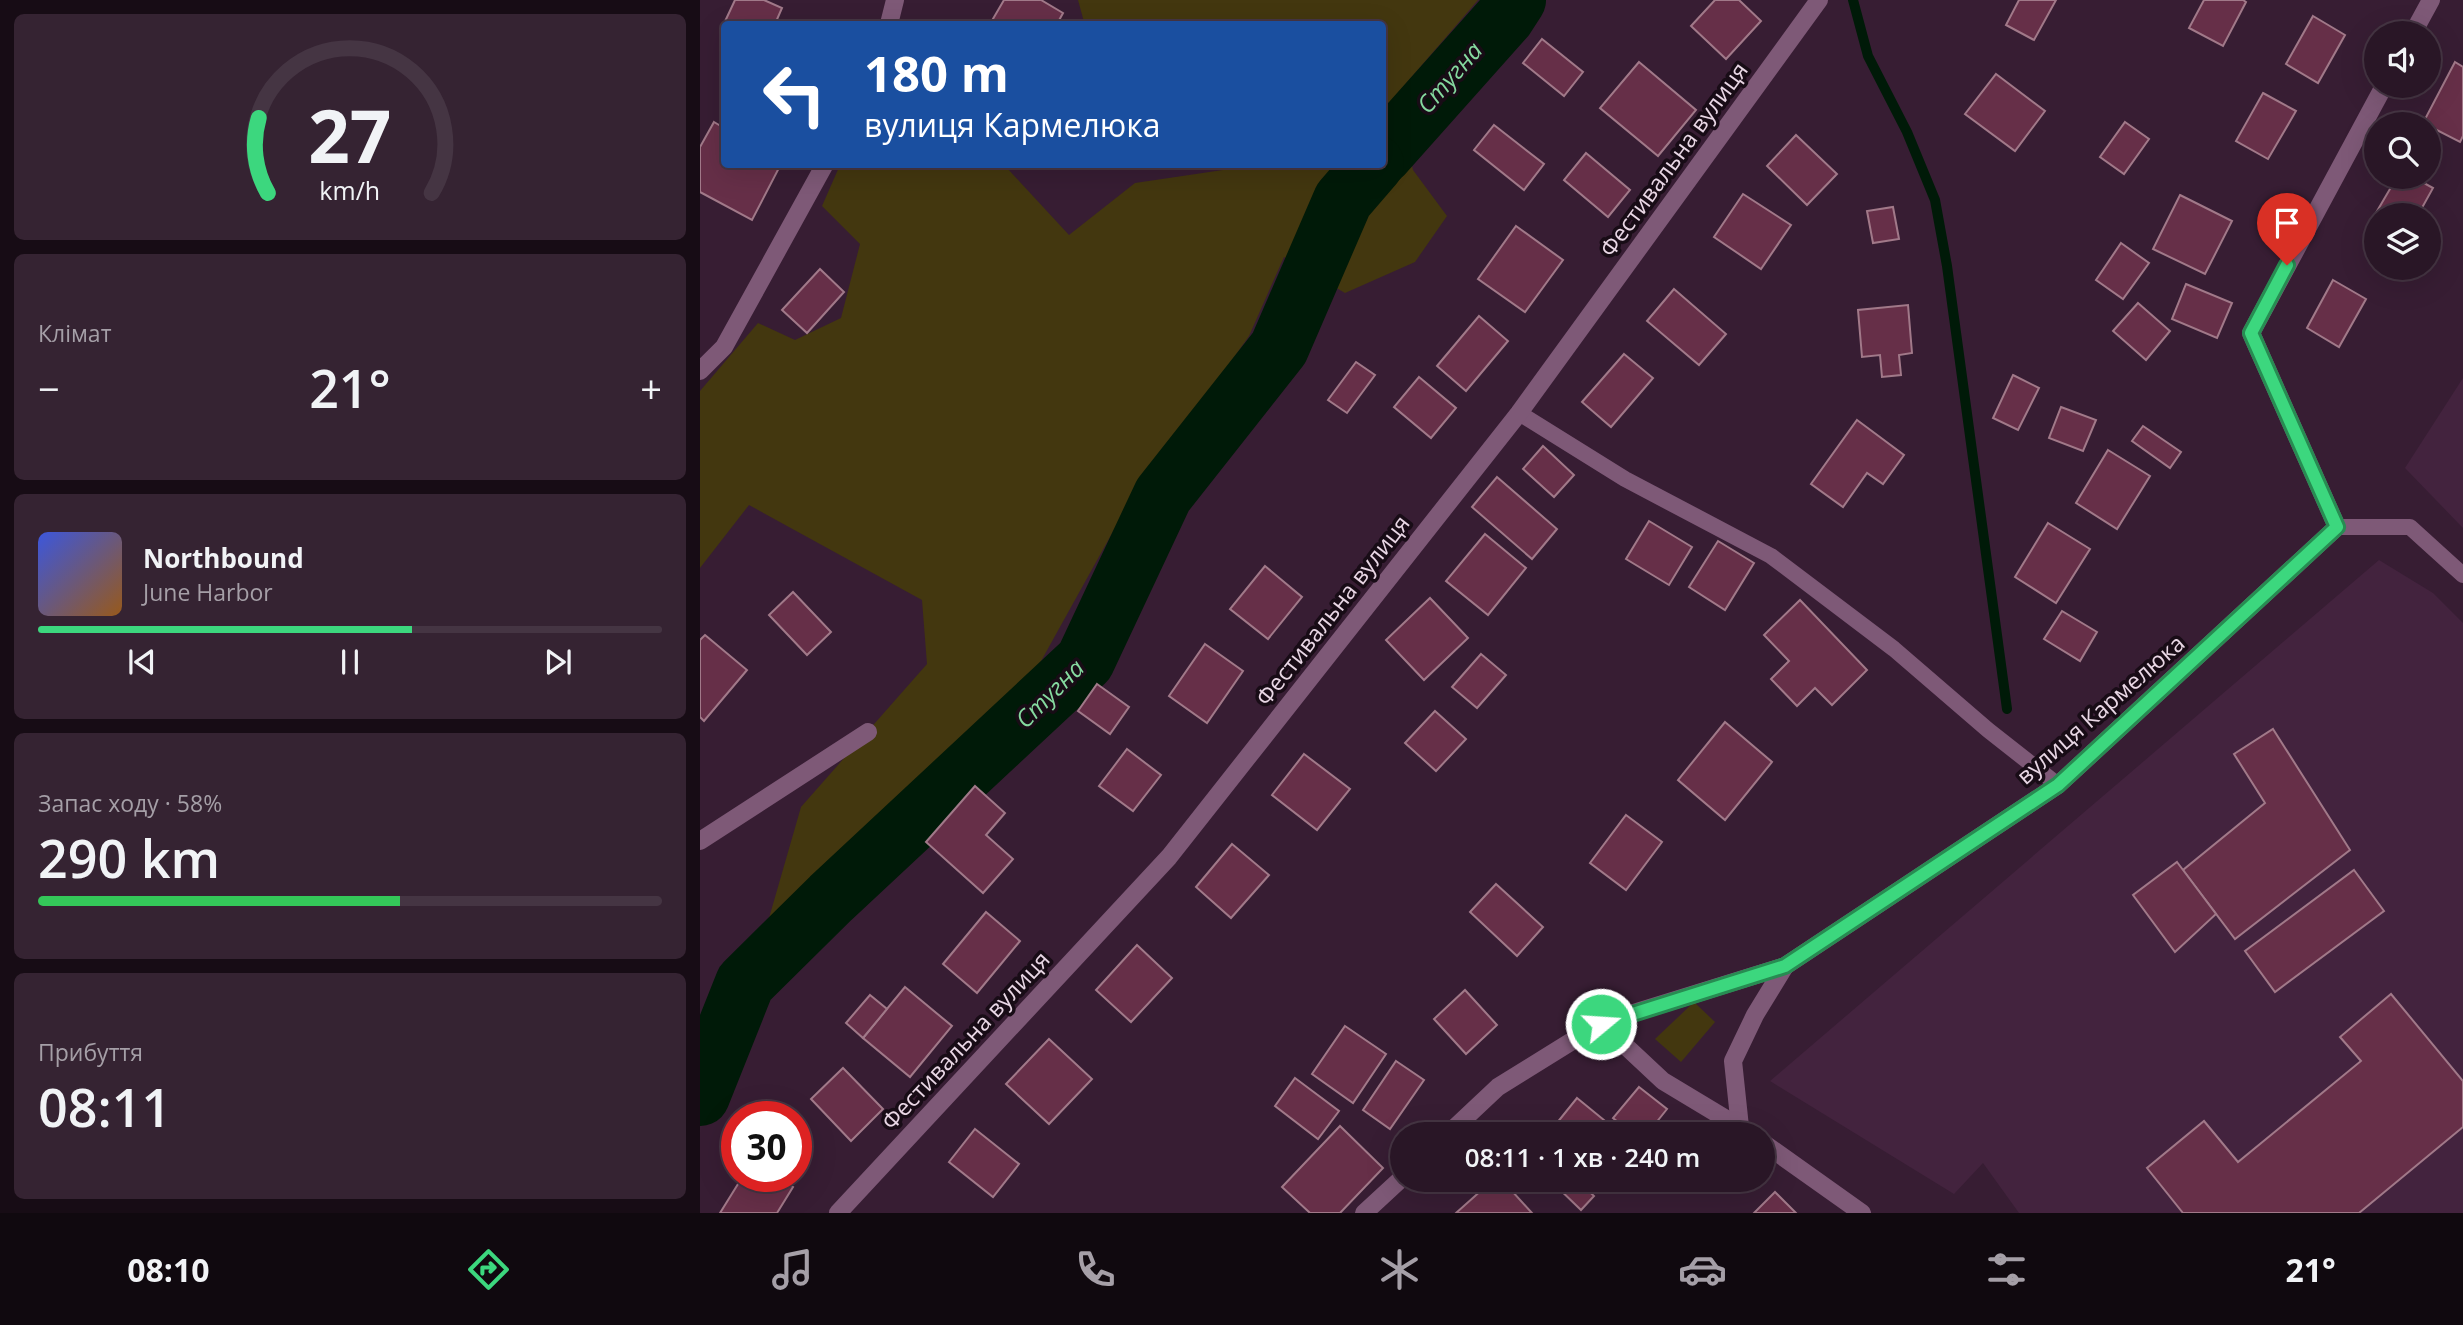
<!DOCTYPE html>
<html lang="uk">
<head>
<meta charset="utf-8">
<style>
	body { margin:0; font-family:"Open Sans",sans-serif; background:#352332; color:#f1f3f6; height:100vh; display:flex; flex-direction:column; font-size:26px; white-space:nowrap }
	* { box-sizing:border-box; margin:0 }
	p { font-size:23px; color:#a59fa7 }
	.icon { flex:none; width:38px; height:38px; fill:none; stroke:currentColor; stroke-width:2; stroke-linecap:round; stroke-linejoin:round }
	.map { position:relative; flex:1; overflow:hidden }
	.details { display:flex; flex-direction:column; gap:14px; padding:14px; background:#170c15; width:700px }
	.details>* { flex:none }
	.guide { position:absolute; left:21px; top:21px; width:665px; height:147px; border-radius:7px; box-shadow:0 7px 28px #0002,0 0 0 2px #453543; background:#1a4fa0; color:#fff; overflow:hidden }
	.controls { position:absolute; left:1664px; top:21px; display:grid; gap:14px }
	.controls a { display:grid; place-items:center; width:77px; height:77px; border-radius:50%; background:#291626; box-shadow:0 7px 28px #0002,0 0 0 2px #453543; font-size:35px }
	.speed { position:absolute; left:21px; top:1101px; display:flex; gap:14px; font-size:35px; font-weight:700; text-align:center }
	.speed>* { display:grid; place-content:center; width:91px; height:91px; border-radius:50%; background:#291626; box-shadow:0 7px 28px #0002,0 0 0 2px #453543; line-height:1 }
	.speed .limit { border:10px solid #d22; background:#fff; color:#111 }
	.pin { position:absolute; display:grid; place-items:center; width:60px; height:60px; color:#fff; margin:-72px -30px; border-radius:50% 50% 50% 0; rotate:-45deg; box-shadow:0 0 7px #0007 }
	.pin .icon { rotate:45deg }
	.me { position:absolute; width:77px; margin:-38px; rotate:72deg; stroke-linejoin:round; filter:drop-shadow(0 0 5px #0008) }
	.turn { display:flex; align-items:center; gap:24px; height:147px; padding:0 28px; font-size:32px }
	.turn .icon { width:91px; height:91px; stroke-width:2.5 }
	.turn b { display:block; font-size:49px; line-height:60px }
	.big { font-size:52px; font-weight:600; line-height:1.1 }
	.details .card { flex:1; display:flex; flex-direction:column; justify-content:center; gap:10px; min-width:0; padding:0 24px; border-radius:10px; background:#352332 }
	.details .dial { align-items:center; gap:0 }
	.dial svg { height:182px; overflow:visible; fill:none; stroke:#453543; stroke-width:7; stroke-linecap:round; text-anchor:middle }
	.dial text { fill:#f1f3f6; stroke:none }
	.song { display:flex; align-items:center; gap:21px }
	.cover { width:84px; height:84px; border-radius:10px; background:linear-gradient(135deg,hsl(230 70% 55%),hsl(30 70% 35%)) }
	.played { height:7px; border-radius:4px; background:linear-gradient(90deg,#3cd77e 60%,#453543 60%) }
	.keys { display:flex; justify-content:space-around; direction:ltr }
	.heat { display:flex; justify-content:space-between; align-items:center; font-size:38px; direction:ltr }
	.charge { height:10px; border-radius:5px; background:linear-gradient(90deg,#34c759 58%,#453543 0) }
	.trip { position:absolute; left:690px; top:1122px; width:385px; height:70px; border-radius:35px; background:#291626; box-shadow:0 7px 28px #0002,0 0 0 2px #453543; font-weight:600; line-height:70px; text-align:center }
	.tabs { display:flex; height:112px; justify-content:space-around; align-items:center; background:#10090f; color:#a59fa7 }
	.tabs .icon { width:49px; height:49px }
	.tabs .selected { color:#3cd77e }
	.tabs b { font-size:32px; color:#f1f3f6 }
	main { display:flex; flex:1; min-height:0 }
	.map>svg:first-child { display:block }
	.built { fill:#43233e }
	.green { fill:#43370f }
	.lines { fill:none; stroke-linecap:round; stroke-linejoin:round }
	.stream { stroke:#001a08; stroke-width:10 }
	.river { stroke:#001a08; stroke-width:60 }
	.building { fill:#662f48; stroke:#a17989; stroke-width:2 }
	.service { stroke:#7e5977; stroke-width:16 }
	.minor { stroke:#7e5977; stroke-width:18 }
	.route-casing { stroke:#278c52; stroke-width:18 }
	.route { stroke:#3cd77e; stroke-width:12 }
	.labels { text-anchor:middle; dominant-baseline:central; stroke-width:7; stroke-linejoin:round; paint-order:stroke }
	.street-label { font-size:23px; fill:#e9d7e5; stroke:#180c16 }
	.water-label { font-size:24px; font-style:italic; fill:#85d99f; stroke:#180c16 }
</style>
</head>
<body>
<main>
<section class="details">
<div class="card dial"><svg viewBox="0 0 100 80">
<path d="M14 69A42 42 0 1 1 86 69"/>
<path d="M14 69A42 42 0 0 1 10 36" stroke="#3cd77e"/>
<text x="50" y="56" font-size="32" font-weight="700">27</text>
<text x="50" y="72" font-size="11">km/h</text>
</svg></div>
<div class="card"><p>Клімат</p>
<div class="heat"><a>−</a><b class="big">21°</b><a>+</a></div>
</div>
<div class="card">
<div class="song"><i class="cover"></i><div><b>Northbound</b><p>June Harbor</p></div></div>
<div class="played"></div>
<div class="keys"><svg class="icon" aria-label="previous" viewBox="0 0 24 24"><path d="M18 5L8 12l10 7zM5 5v14"/></svg><svg class="icon" aria-label="pause" viewBox="0 0 24 24"><path d="M8 5v14M16 5v14"/></svg><svg class="icon" aria-label="next" viewBox="0 0 24 24"><path d="M6 5l10 7-10 7zM19 5v14"/></svg></div>
</div>
<div class="card"><p>Запас ходу · 58%</p><b class="big">290 km</b><div class="charge"></div></div>
<div class="card"><p>Прибуття</p><b class="big">08:11</b></div>
</section>
<div class="map">
<svg width="1763" height="1213" viewBox="0 0 1763 1213">
	<rect width="100%" height="100%" fill="#371d33"/>
	<!-- built -->
	<g class="built">
		<polygon points="1763,378 1763,528 1705,468"/>
		<polygon points="1679,560 1733,593 1763,623 1763,1213 1319,1213 1283,1163 1254,1194 1070,1081"/>
	</g>
	<!-- green -->
	<g class="green">
		<polygon points="378,0 778,0 696,95 713,170 747,216 715,262 645,293 584,257 549,336 421,517 330,681 215,794 142,872 69,918 101,807 227,664 222,600 49,505 0,568 0,391 58,323 95,340 141,318 160,244 122,206 140,165 293,164 307,168 369,235 435,183 523,170 526,165 682,164 682,24 382,24 384,22"/>
		<polygon points="994,1002 1015,1022 981,1062 955,1039"/>
	</g>
	<g class="lines">
		<!-- stream -->
		<polyline class="stream" points="1153,0 1168,56 1207,132 1235,200 1247,266 1307,709"/>
		<!-- river -->
		<g class="river">
			<polyline points="682,155 805,17 816,0"/>
			<polyline points="0,1096 45,983 131,898 385,661 463,495 579,348 643,200 674,164"/>
		</g>
	</g>
	<!-- building -->
	<g class="building">
		<polygon points="35,0 64,0 82,8 75,24 24,24 24,32 21,30"/>
		<polygon points="304,0 341,0 363,13 357,24 290,24"/>
		<polygon points="1015,0 1039,0 1061,21 1026,59 991,26"/>
		<polygon points="1319,0 1356,0 1334,40 1306,25"/>
		<polygon points="1504,0 1543,0 1546,2 1523,46 1489,28"/>
		<polygon points="1613,16 1645,35 1618,83 1586,64"/>
		<polygon points="842,39 883,72 864,96 823,63"/>
		<polygon points="939,62 996,110 958,156 900,108"/>
		<polygon points="1755,62 1763,67 1763,136 1760,142 1723,123"/>
		<polygon points="1296,74 1345,111 1315,151 1265,114"/>
		<polygon points="1563,93 1596,111 1568,159 1536,141"/>
		<polygon points="14,122 24,128 24,164 81,164 52,220 0,192 0,147"/>
		<polygon points="1425,122 1449,139 1424,174 1400,157"/>
		<polygon points="794,125 844,164 824,190 774,150"/>
		<polygon points="1096,135 1137,174 1107,205 1067,166"/>
		<polygon points="886,153 930,190 908,217 864,180"/>
		<polygon points="1697,177 1713,177 1733,188 1718,215 1676,215 1676,220 1673,218"/>
		<polygon points="1043,194 1091,225 1061,269 1014,237"/>
		<polygon points="1480,195 1532,221 1505,274 1453,249"/>
		<polygon points="1193,207 1199,239 1173,243 1167,211"/>
		<polygon points="816,226 863,260 825,312 778,279"/>
		<polygon points="1421,243 1449,263 1423,299 1396,280"/>
		<polygon points="120,269 144,292 107,333 82,310"/>
		<polygon points="1633,280 1666,299 1639,347 1607,328"/>
		<polygon points="1486,284 1532,303 1517,338 1472,319"/>
		<polygon points="974,289 1026,334 999,365 947,321"/>
		<polygon points="1438,303 1470,331 1446,360 1413,331"/>
		<polygon points="1208,305 1212,353 1199,355 1201,375 1182,377 1180,355 1162,357 1158,310"/>
		<polygon points="779,316 808,341 766,391 737,366"/>
		<polygon points="924,354 953,378 911,427 882,402"/>
		<polygon points="656,362 675,375 647,413 628,400"/>
		<polygon points="1313,375 1339,388 1318,430 1293,418"/>
		<polygon points="719,377 756,408 731,438 694,407"/>
		<polygon points="1361,407 1396,420 1383,451 1349,438"/>
		<polygon points="1157,420 1204,455 1183,484 1167,473 1143,507 1111,484"/>
		<polygon points="1443,426 1481,452 1470,468 1432,441"/>
		<polygon points="843,446 874,475 854,497 823,469"/>
		<polygon points="1408,450 1450,476 1417,529 1376,503"/>
		<polygon points="797,477 857,529 832,559 772,507"/>
		<polygon points="949,521 992,547 969,585 926,559"/>
		<polygon points="1348,523 1390,549 1356,603 1315,577"/>
		<polygon points="785,534 826,568 788,615 746,581"/>
		<polygon points="1018,541 1054,563 1025,610 989,587"/>
		<polygon points="565,566 602,597 568,639 530,609"/>
		<polygon points="93,592 131,632 107,655 69,615"/>
		<polygon points="730,598 768,638 724,680 686,640"/>
		<polygon points="1100,600 1167,670 1132,705 1115,688 1097,706 1071,679 1089,661 1064,635"/>
		<polygon points="1362,611 1397,632 1380,661 1344,639"/>
		<polygon points="5,635 47,670 4,721 0,717 0,640"/>
		<polygon points="505,644 543,671 507,723 469,696"/>
		<polygon points="781,654 806,675 777,708 752,687"/>
		<polygon points="397,684 429,707 410,734 378,711"/>
		<polygon points="735,711 766,739 736,771 705,743"/>
		<polygon points="1025,722 1072,762 1025,820 978,780"/>
		<polygon points="1573,729 1650,850 1535,939 1483,870 1565,803 1534,754"/>
		<polygon points="427,749 461,775 433,811 399,786"/>
		<polygon points="604,754 650,789 617,830 572,795"/>
		<polygon points="275,786 305,813 286,835 313,859 283,893 226,842"/>
		<polygon points="926,815 962,842 926,890 890,863"/>
		<polygon points="532,844 569,875 531,918 496,887"/>
		<polygon points="1477,862 1516,914 1475,952 1433,895"/>
		<polygon points="1654,870 1684,911 1575,992 1545,951"/>
		<polygon points="796,884 843,927 817,956 770,912"/>
		<polygon points="286,912 320,941 277,993 243,964"/>
		<polygon points="437,945 472,978 431,1022 396,990"/>
		<polygon points="205,987 252,1026 210,1077 163,1038"/>
		<polygon points="765,990 797,1025 766,1054 734,1019"/>
		<polygon points="1691,994 1763,1081 1763,1127 1659,1213 1483,1213 1447,1168 1504,1121 1538,1162 1661,1061 1640,1037"/>
		<polygon points="170,995 187,1009 163,1038 146,1023"/>
		<polygon points="645,1026 686,1054 653,1103 612,1074"/>
		<polygon points="349,1039 392,1079 349,1124 306,1084"/>
		<polygon points="696,1061 724,1080 690,1129 663,1110"/>
		<polygon points="143,1068 183,1109 151,1141 111,1099"/>
		<polygon points="595,1078 639,1111 618,1139 575,1106"/>
		<polygon points="939,1087 967,1109 947,1134 933,1134 913,1118"/>
		<polygon points="877,1098 921,1134 848,1134"/>
		<polygon points="640,1126 683,1168 640,1213 610,1213 582,1187"/>
		<polygon points="275,1129 319,1164 293,1197 249,1162"/>
		<polygon points="43,1176 76,1176 93,1187 77,1213 20,1213"/>
		<polygon points="793,1180 802,1180 832,1213 756,1213"/>
		<polygon points="856,1180 877,1180 894,1196 881,1210 853,1183"/>
		<polygon points="1075,1192 1096,1213 1054,1213"/>
	</g>
	<g class="lines">
		<!-- service -->
		<g class="service">
			<polyline points="819,413 925,479 1071,556 1194,649 1288,730 1358,785"/>
			<polyline points="1637,527 1710,527 1763,575"/>
		</g>
		<!-- minor -->
		<g class="minor">
			<polyline points="189,24 195,0"/>
			<polyline points="1713,33 1731,0"/>
			<polyline points="0,371 24,347 125,164"/>
			<polyline points="0,841 168,732"/>
			<polyline points="901,1023 963,1081 1051,1134"/>
			<polyline points="1040,1127 1033,1061 1055,1015 1085,966"/>
			<polyline points="748,1134 798,1087 901,1023 1085,966 1358,785 1637,527 1551,333 1684,86"/>
			<polyline points="1062,1142 1162,1213"/>
			<polyline points="138,1213 469,857 819,413 1119,0"/>
			<polyline points="664,1213 702,1178"/>
		</g>
	</g>
	<g class="lines">
		<defs>
			<polyline id="route" points="901,1024 1085,966 1358,785 1637,527 1551,333 1587,265"/>
		</defs>
		<!-- route casing -->
		<use href="#route" class="route-casing"/>
		<!-- route -->
		<use href="#route" class="route"/>
	</g>
	<g class="labels">
		<!-- street labels -->
		<g class="street-label">
			<text transform="translate(973 159) rotate(-54)">Фестивальна вулиця</text>
			<text transform="translate(632 610) rotate(-52)">Фестивальна вулиця</text>
			<text transform="translate(1400 709) rotate(-41)">вулиця Кармелюка</text>
			<text transform="translate(265 1040) rotate(-47)">Фестивальна вулиця</text>
		</g>
		<!-- water labels -->
		<g class="water-label">
			<text transform="translate(749 77) rotate(-49)">Стугна</text>
			<text transform="translate(349 693) rotate(-45)">Стугна</text>
		</g>
	</g>
</svg>
<div class="controls">
<a><svg class="icon" aria-label="sound" viewBox="0 0 24 24"><path d="M4 9h4l5-4v14l-5-4H4zM17 9q2 3 0 6"/></svg></a>
<a><svg class="icon" aria-label="search" viewBox="0 0 24 24"><circle cx="10" cy="10" r="6"/><path d="M15 15l6 6"/></svg></a>
<a><svg class="icon" aria-label="layers" viewBox="0 0 24 24"><path d="M12 4l9 5-9 5-9-5zM3 14l9 5 9-5"/></svg></a>
</div>
<div class="speed"><div class="limit">30</div></div>
<div class="pin" style="left:1587px;top:265px;background:#d93025"><svg class="icon" aria-label="arrive" viewBox="0 0 24 24"><path d="M6 21V4h12l-3 4 3 4H6"/></svg></div>
<svg class="me" style="left:901px;top:1024px" viewBox="-20 -20 40 40"><circle r="17" fill="#3cd77e" stroke="#fff" stroke-width="3"/><path d="M0-11L8 9 0 5-8 9z" fill="#fff"/></svg>
<div class="trip">08:11 · 1 хв · 240 m</div>
<div class="guide">
<div class="turn"><svg class="icon" aria-label="left" viewBox="0 0 24 24"><path d="M17 20v-9H6M10 6l-5 5 5 5"/></svg><div><b>180 m</b>вулиця Кармелюка</div></div>
</div>
</div>
</main>
<nav class="tabs">
<b>08:10</b>
<svg class="icon selected" aria-label="directions" viewBox="0 0 24 24"><path d="M12 3l9 9-9 9-9-9zM9 14v-3h6M13 9l2 2-2 2"/></svg>
<svg class="icon" aria-label="music" viewBox="0 0 24 24"><path d="M9 18V5l10-2v13"/><circle cx="6" cy="18" r="3"/><circle cx="16" cy="16" r="3"/></svg>
<svg class="icon" aria-label="phone" viewBox="0 0 24 24"><path d="M5 4h4l2 5-3 2q2 4 5 5l2-3 5 2v4C11 20 4 13 5 4z"/></svg>
<svg class="icon" aria-label="climate" viewBox="0 0 24 24"><path d="M12 3v18M4 7l16 10M4 17L20 7"/></svg>
<svg class="icon" aria-label="car" viewBox="0 0 24 24"><path d="M5 17H2v-5l4-1 3-4h7l3 4 3 1v5h-3M9 17h6M6 11h13"/><circle cx="7" cy="17" r="2"/><circle cx="17" cy="17" r="2"/></svg>
<svg class="icon" aria-label="filters" viewBox="0 0 24 24"><path d="M4 7h16M4 17h16"/><circle cx="9" cy="7" r="2"/><circle cx="15" cy="17" r="2"/></svg>
<b>21°</b>
</nav>
</body>
</html>
